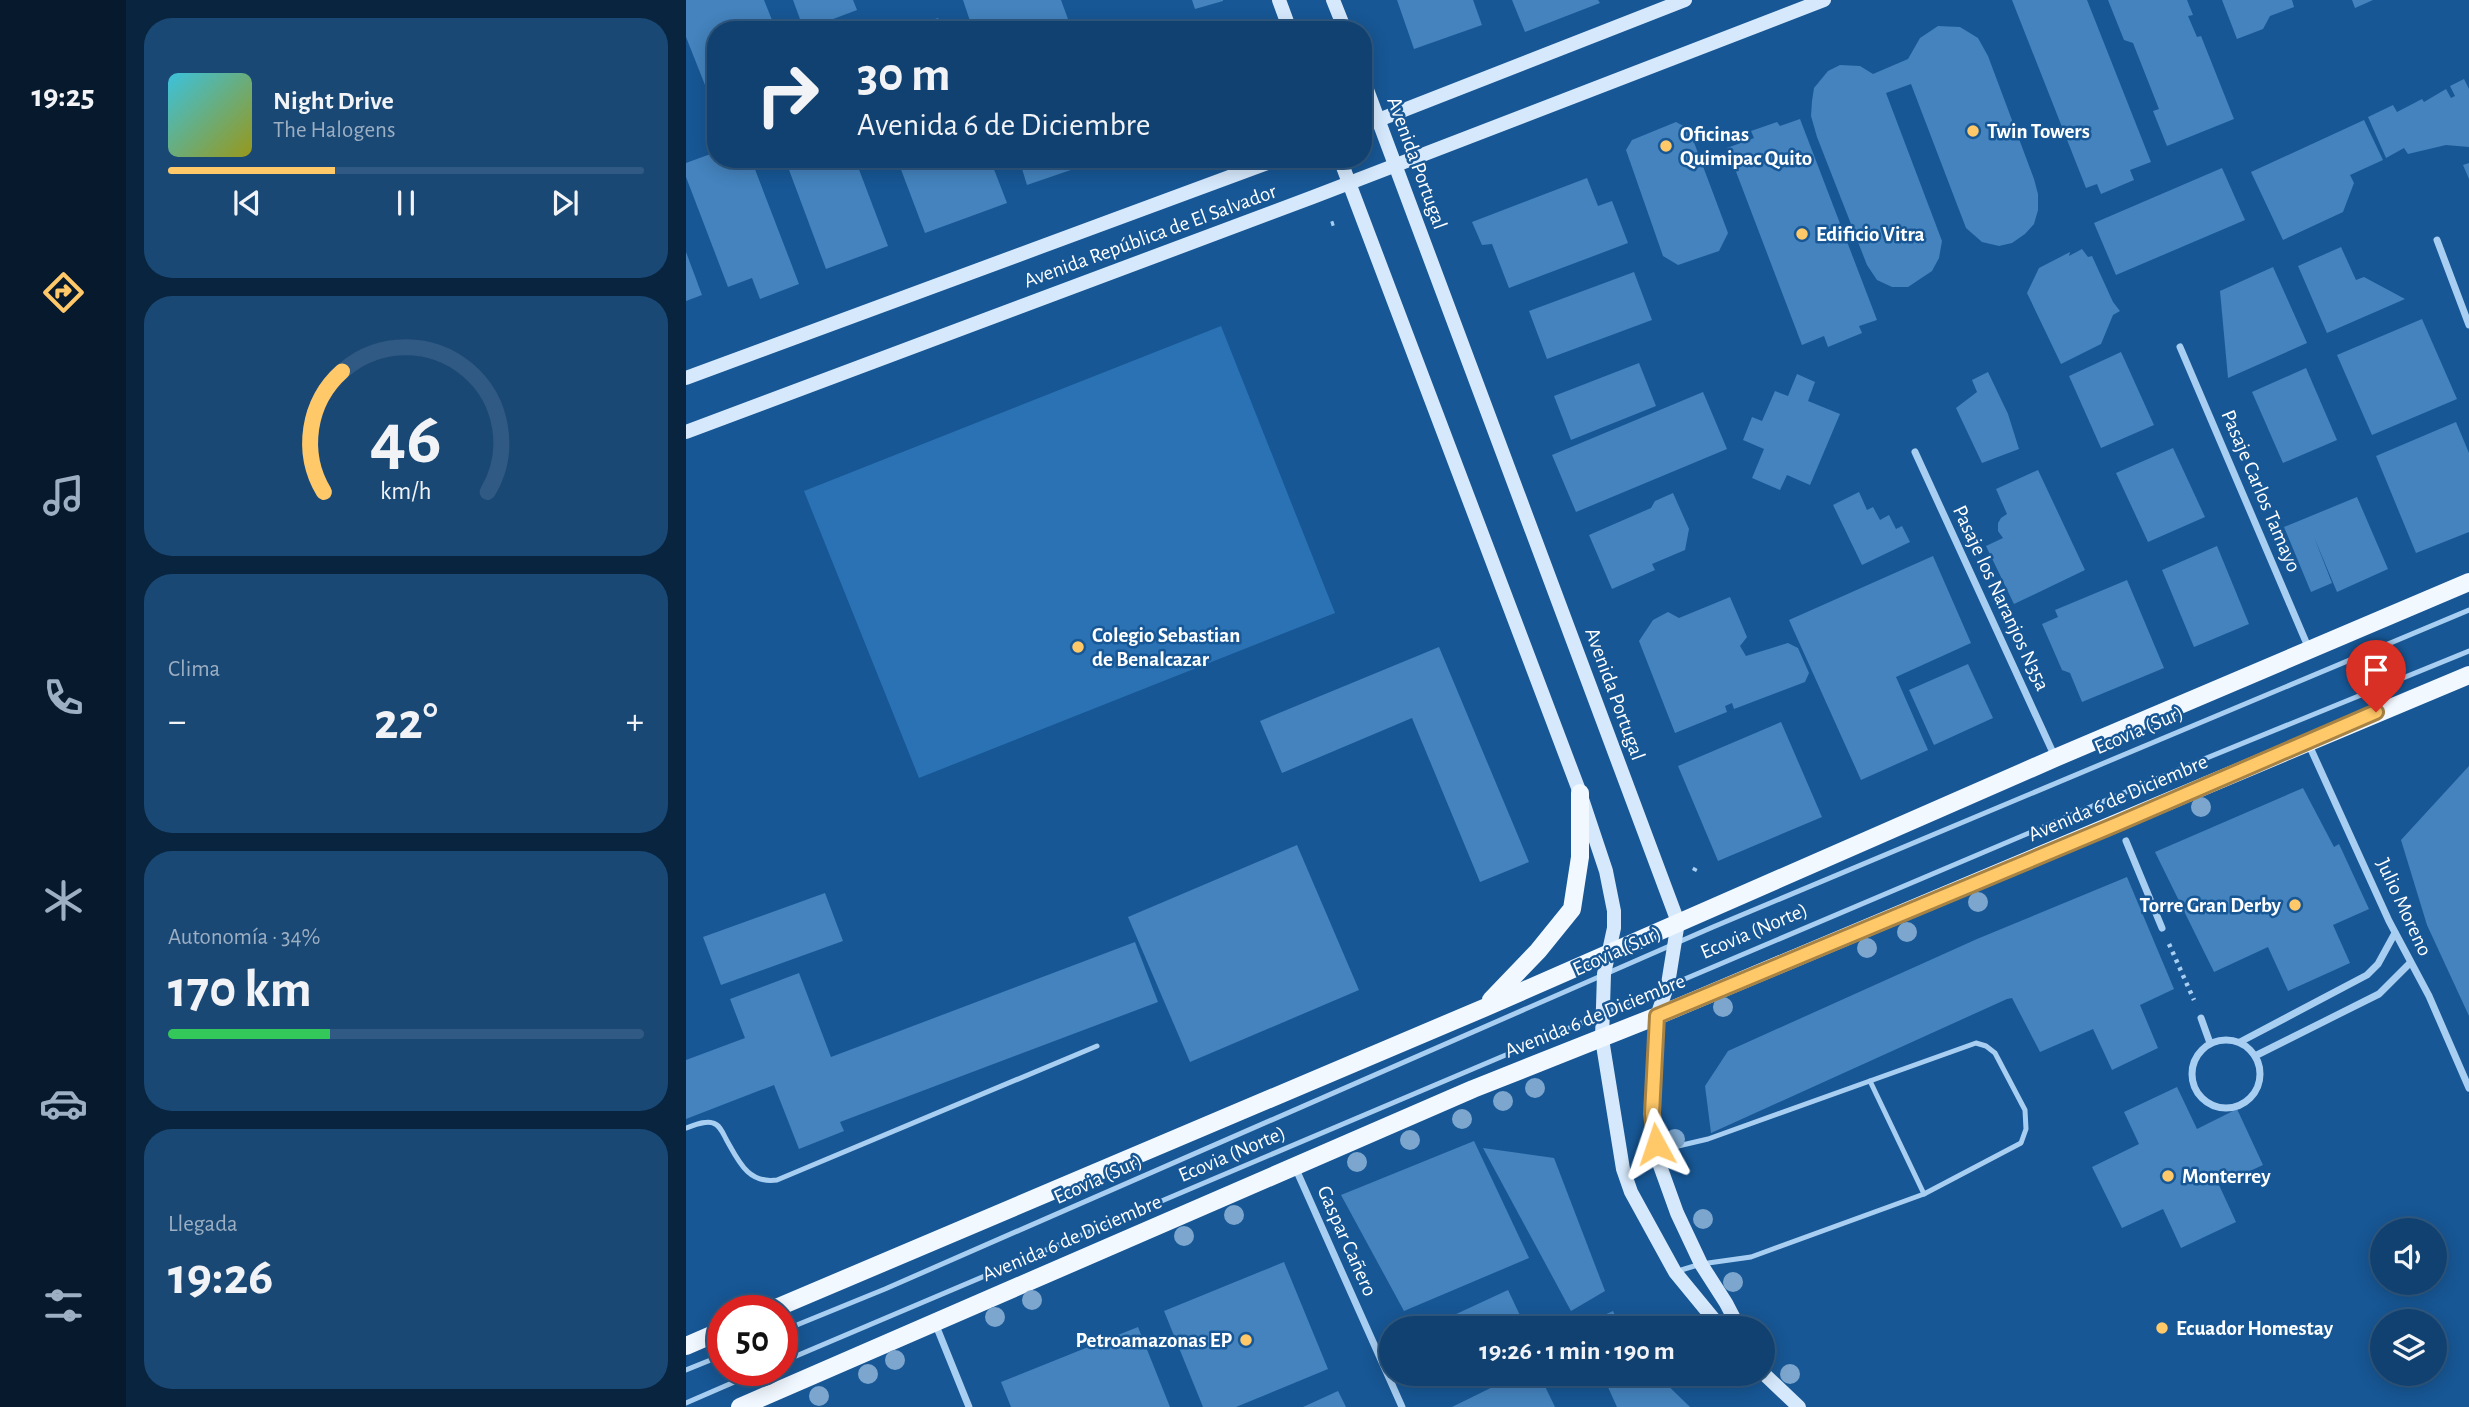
<!DOCTYPE html>
<html lang="es">
<head>
<meta charset="utf-8">
<style>
	body { margin:0; font-family:"Alegreya Sans",sans-serif; background:#1a4875; color:#f1f3f6; height:100vh; display:flex; flex-direction:column; font-size:26px; white-space:nowrap }
	* { box-sizing:border-box; margin:0 }
	p { font-size:23px; color:#9cafc3 }
	.icon { flex:none; width:38px; height:38px; fill:none; stroke:currentColor; stroke-width:2; stroke-linecap:round; stroke-linejoin:round }
	.map { position:relative; flex:1; overflow:hidden }
	.panel { display:flex; flex-direction:column; gap:18px; padding:18px; background:#09243e; width:560px }
	.panel>* { flex:none }
	.top-card { position:absolute; left:21px; top:21px; width:665px; height:147px; border-radius:28px; box-shadow:0 4px 18px #0003,0 0 0 2px #305a83; background:#114170; color:#f1f3f6; overflow:hidden }
	.controls { position:absolute; left:1684px; top:1218px; display:grid; gap:14px }
	.controls a { display:grid; place-items:center; width:77px; height:77px; border-radius:50%; background:#114170; box-shadow:0 4px 18px #0003,0 0 0 2px #305a83; font-size:35px }
	.speed { position:absolute; left:21px; top:1295px; display:flex; gap:14px; font-size:35px; font-weight:700; text-align:center }
	.speed>* { display:grid; place-content:center; width:91px; height:91px; border-radius:50%; background:#114170; box-shadow:0 4px 18px #0003,0 0 0 2px #305a83; line-height:1 }
	.speed .limit { border:10px solid #d22; background:#fff; color:#111 }
	.pin { position:absolute; display:grid; place-items:center; width:60px; height:60px; color:#fff; margin:-72px -30px; border-radius:50% 50% 50% 0; rotate:-45deg; box-shadow:0 0 7px #0007 }
	.pin .icon { rotate:45deg }
	.me { position:absolute; width:77px; margin:-38px; rotate:355deg; stroke-linejoin:round; filter:drop-shadow(0 0 5px #0008) }
	.turn { display:flex; align-items:center; gap:24px; height:147px; padding:0 35px; font-size:32px }
	.turn .icon { width:91px; height:91px; stroke-width:2.5 }
	.turn b { display:block; font-size:49px; line-height:60px }
	.big { font-size:52px; font-weight:600; line-height:1.1 }
	.panel .card { flex:1; display:flex; flex-direction:column; justify-content:center; gap:10px; min-width:0; padding:0 24px; border-radius:28px; background:#1a4875 }
	.panel .dial { align-items:center; gap:0 }
	.dial svg { height:182px; overflow:visible; fill:none; stroke:#305a83; stroke-width:7; stroke-linecap:round; text-anchor:middle }
	.dial text { fill:#f1f3f6; stroke:none }
	.song { display:flex; align-items:center; gap:21px }
	.cover { width:84px; height:84px; border-radius:10px; background:linear-gradient(135deg,hsl(190 70% 55%),hsl(60 70% 35%)) }
	.played { height:7px; border-radius:4px; background:linear-gradient(90deg,#ffc868 35%,#305a83 35%) }
	.keys { display:flex; justify-content:space-around; direction:ltr }
	.heat { display:flex; justify-content:space-between; align-items:center; font-size:38px; direction:ltr }
	.charge { height:10px; border-radius:5px; background:linear-gradient(90deg,#34c759 34%,#305a83 0) }
	.trip { position:absolute; left:693px; top:1316px; width:396px; height:70px; border-radius:35px; background:#114170; box-shadow:0 4px 18px #0003,0 0 0 2px #305a83; font-weight:600; line-height:70px; text-align:center }
	main { display:flex; flex:1; min-height:0 }
	.tabs { display:flex; flex-direction:column; width:126px; justify-content:space-around; align-items:center; background:#071a2d; color:#9cafc3 }
	.tabs .icon { width:49px; height:49px }
	.tabs .current { color:#ffc868 }
	.tabs b { font-size:32px; color:#f1f3f6 }
	.map>svg:first-child { display:block }
	.green { fill:#2a72b4 }
	.building { fill:#4483be }
	.lines { fill:none; stroke-linecap:round; stroke-linejoin:round }
	.path { stroke:#a8cef1; stroke-width:4.5; stroke-dasharray:3.5 5; stroke-linecap:butt }
	.lane { stroke:#a8cef1; stroke-width:5 }
	.street { stroke:#a8cef1; stroke-width:7 }
	.secondary { stroke:#d6e9fc; stroke-width:14 }
	.primary { stroke:#f2f8ff; stroke-width:18 }
	.tree { fill:#7ca6ce }
	.route-casing { stroke:#a68244; stroke-width:18 }
	.route { stroke:#ffc868; stroke-width:12 }
	.poi-dot { fill:#ffc868; stroke:#175795; stroke-width:2.5 }
	.labels { text-anchor:middle; dominant-baseline:central; stroke-width:5; stroke-linejoin:round; paint-order:stroke }
	.poi-label { font-size:21px; font-weight:bold; fill:#fff; stroke:#175795; text-anchor:start }
	.street-label { font-size:21px; fill:#fff; stroke:#175795 }
</style>
</head>
<body>
<main>
<nav class="tabs">
<b>19:25</b>
<svg class="icon current" aria-label="directions" viewBox="0 0 24 24"><path d="M12 3l9 9-9 9-9-9zM9 14v-3h6M13 9l2 2-2 2"/></svg>
<svg class="icon" aria-label="music" viewBox="0 0 24 24"><path d="M9 18V5l10-2v13"/><circle cx="6" cy="18" r="3"/><circle cx="16" cy="16" r="3"/></svg>
<svg class="icon" aria-label="phone" viewBox="0 0 24 24"><path d="M5 4h4l2 5-3 2q2 4 5 5l2-3 5 2v4C11 20 4 13 5 4z"/></svg>
<svg class="icon" aria-label="climate" viewBox="0 0 24 24"><path d="M12 3v18M4 7l16 10M4 17L20 7"/></svg>
<svg class="icon" aria-label="car" viewBox="0 0 24 24"><path d="M5 17H2v-5l4-1 3-4h7l3 4 3 1v5h-3M9 17h6M6 11h13"/><circle cx="7" cy="17" r="2"/><circle cx="17" cy="17" r="2"/></svg>
<svg class="icon" aria-label="filters" viewBox="0 0 24 24"><path d="M4 7h16M4 17h16"/><circle cx="9" cy="7" r="2"/><circle cx="15" cy="17" r="2"/></svg>
</nav>
<section class="panel">
<div class="card">
<div class="song"><i class="cover"></i><div><b>Night Drive</b><p>The Halogens</p></div></div>
<div class="played"></div>
<div class="keys"><svg class="icon" aria-label="previous" viewBox="0 0 24 24"><path d="M18 5L8 12l10 7zM5 5v14"/></svg><svg class="icon" aria-label="pause" viewBox="0 0 24 24"><path d="M8 5v14M16 5v14"/></svg><svg class="icon" aria-label="next" viewBox="0 0 24 24"><path d="M6 5l10 7-10 7zM19 5v14"/></svg></div>
</div>
<div class="card dial"><svg viewBox="0 0 100 80">
<path d="M14 69A42 42 0 1 1 86 69"/>
<path d="M14 69A42 42 0 0 1 22 16" stroke="#ffc868"/>
<text x="50" y="56" font-size="32" font-weight="700">46</text>
<text x="50" y="72" font-size="11">km/h</text>
</svg></div>
<div class="card"><p>Clima</p>
<div class="heat"><a>−</a><b class="big">22°</b><a>+</a></div>
</div>
<div class="card"><p>Autonomía · 34%</p><b class="big">170 km</b><div class="charge"></div></div>
<div class="card"><p>Llegada</p><b class="big">19:26</b></div>
</section>
<div class="map">
<svg width="1783" height="1407" viewBox="0 0 1783 1407">
	<rect width="100%" height="100%" fill="#175795"/>
	<!-- green -->
	<polygon class="green" points="535,326 649,613 233,778 118,491"/>
	<!-- building -->
	<g class="building">
		<polygon points="0,0 78,0 90,30 30,30 30,81 19,85 0,37"/>
		<polygon points="107,0 167,0 171,10 118,30"/>
		<polygon points="277,0 375,0 386,30 287,30"/>
		<polygon points="506,0 537,0 537,1 509,9"/>
		<polygon points="711,0 787,0 796,25 728,49"/>
		<polygon points="826,0 912,0 914,3 839,32"/>
		<polygon points="1326,0 1401,0 1465,162 1444,170 1448,180 1415,194 1411,184 1400,188"/>
		<polygon points="1422,0 1501,0 1507,15 1502,16 1511,37 1515,36 1548,119 1481,146 1467,111 1473,109 1447,43 1438,40"/>
		<polygon points="1536,0 1606,0 1608,7 1584,16 1577,29 1551,39"/>
		<polygon points="1666,0 1687,0 1669,8"/>
		<polygon points="252,18 256,30 220,30 220,29"/>
		<polygon points="1252,26 1274,27 1292,38 1302,56 1348,179 1352,194 1352,210 1348,224 1339,234 1326,243 1313,246 1296,242 1280,228 1225,84 1200,93 1256,241 1253,258 1246,271 1222,287 1206,287 1191,280 1181,265 1131,137 1125,116 1126,101 1128,88 1142,71 1154,65 1174,66 1187,74 1222,59 1234,38"/>
		<polygon points="1778,79 1783,89 1783,147 1760,145 1722,154 1718,148 1700,158 1682,117 1707,105 1711,112 1736,99 1738,102 1760,89 1765,98 1769,96 1764,86"/>
		<polygon points="1114,119 1191,320 1173,326 1176,333 1142,347 1138,336 1116,345 1041,148 1068,138 1065,131 1091,122 1094,126"/>
		<polygon points="1678,120 1697,160 1664,175 1668,183 1657,212 1597,240 1565,172"/>
		<polygon points="990,122 1003,129 1042,233 1033,251 992,265 977,256 940,150 946,140"/>
		<polygon points="30,152 30,159 65,159 113,284 74,299 66,278 42,287 0,177 0,163"/>
		<polygon points="99,159 169,159 202,246 140,269"/>
		<polygon points="211,159 304,159 321,203 239,233"/>
		<polygon points="333,159 414,159 414,160 341,185"/>
		<polygon points="1783,163 1783,179 1777,165"/>
		<polygon points="1536,168 1559,220 1430,275 1408,223"/>
		<polygon points="901,178 912,206 926,201 942,243 823,288 806,244 796,245 786,222"/>
		<polygon points="1655,247 1670,280 1678,277 1719,299 1641,333 1612,266"/>
		<polygon points="1396,249 1402,257 1406,256 1427,302 1434,311 1427,315 1415,344 1375,364 1341,293 1353,268 1384,252 1383,256"/>
		<polygon points="0,252 16,295 0,301"/>
		<polygon points="1587,267 1621,343 1542,378 1534,291"/>
		<polygon points="948,272 966,320 861,359 843,311"/>
		<polygon points="1736,319 1771,399 1686,435 1651,355"/>
		<polygon points="1435,352 1468,425 1415,448 1383,376"/>
		<polygon points="953,363 970,406 885,440 868,396"/>
		<polygon points="1620,368 1651,440 1597,463 1566,392"/>
		<polygon points="1302,372 1322,414 1333,449 1296,463 1270,408 1291,392 1286,380"/>
		<polygon points="1111,374 1129,382 1122,401 1154,414 1124,485 1101,475 1094,490 1066,478 1078,449 1057,440 1066,417 1076,421 1089,391 1102,396"/>
		<polygon points="1017,392 1041,449 890,512 866,455"/>
		<polygon points="1770,422 1783,453 1783,532 1730,553 1690,456"/>
		<polygon points="1487,448 1519,517 1462,542 1430,473"/>
		<polygon points="1352,470 1399,570 1328,604 1300,546 1317,538 1312,531 1312,523 1315,518 1321,514 1310,489"/>
		<polygon points="1173,492 1181,510 1187,507 1194,520 1203,515 1210,529 1216,526 1224,542 1176,565 1147,505"/>
		<polygon points="987,493 1003,529 999,550 966,564 969,570 926,589 903,535 965,508 969,501"/>
		<polygon points="1671,497 1702,569 1651,592 1628,537 1646,583 1625,592 1598,527"/>
		<polygon points="1531,546 1563,624 1508,647 1476,570"/>
		<polygon points="1247,556 1285,643 1210,677 1242,750 1175,780 1103,620"/>
		<polygon points="1441,580 1478,668 1396,702 1384,673 1376,670 1356,624 1372,617 1369,610"/>
		<polygon points="1044,597 1061,637 1054,646 1060,656 1102,643 1112,648 1123,673 1119,682 1048,709 1046,703 1039,706 1041,712 989,733 953,641 967,620 982,612 993,618"/>
		<polygon points="753,647 843,862 794,882 726,718 596,773 574,721"/>
		<polygon points="1282,664 1307,718 1248,745 1223,690"/>
		<polygon points="1095,722 1136,817 1032,861 992,766"/>
		<polygon points="1783,766 1783,1016 1741,925 1715,840"/>
		<polygon points="1617,788 1648,847 1653,844 1683,909 1647,925 1664,963 1602,991 1582,947 1528,972 1469,852"/>
		<polygon points="611,845 673,990 504,1062 442,917"/>
		<polygon points="1441,877 1488,989 1454,1005 1472,1048 1426,1070 1407,1029 1354,1052 1326,998 1321,999 1025,1133 1019,1086 1042,1051 1291,939"/>
		<polygon points="139,893 157,941 35,985 17,937"/>
		<polygon points="449,942 472,1002 154,1122 158,1131 113,1149 88,1085 0,1119 0,1060 59,1038 44,999 113,973 145,1057"/>
		<polygon points="1491,1087 1511,1129 1551,1109 1577,1165 1533,1185 1550,1222 1495,1248 1477,1209 1436,1228 1406,1167 1453,1144 1438,1112"/>
		<polygon points="788,1141 843,1258 718,1311 655,1195"/>
		<polygon points="797,1148 868,1158 919,1291 885,1311"/>
		<polygon points="598,1262 642,1369 550,1407 517,1407 478,1311"/>
		<polygon points="822,1290 840,1328 740,1328"/>
		<polygon points="927,1311 931,1319 936,1316 942,1328 895,1328 894,1326"/>
		<polygon points="452,1327 484,1407 325,1407 315,1382"/>
		<polygon points="746,1374 779,1374 752,1386"/>
		<polygon points="833,1374 853,1374 869,1407 766,1407"/>
		<polygon points="916,1374 970,1374 1004,1407 931,1407"/>
		<polygon points="652,1391 660,1407 617,1407"/>
	</g>
	<g class="lines">
		<!-- path -->
		<g class="path">
			<polyline points="645,224 648,223"/>
			<polyline points="1008,871 1010,867"/>
			<polyline points="1483,944 1508,1000"/>
		</g>
		<!-- lane -->
		<g class="lane">
			<polyline points="1184,1081 1238,1194"/>
			<path d="M0 1128C7 1126 19 1120 27 1123 34 1125 37 1133 40 1139 53 1162 62 1184 91 1180L411 1046"/>
			<polyline points="973,1145 992,1146 1022,1139 1290,1043 1300,1046 1309,1053 1339,1110 1340,1129 1335,1143 1238,1194 1065,1257 1015,1264 992,1271"/>
			<polyline points="96,1331 199,1289 1027,927 1783,610"/>
			<polyline points="96,1362 1501,766 1783,651"/>
			<polyline points="0,1370 37,1355"/>
			<polyline points="0,1403 76,1370"/>
		</g>
		<!-- street -->
		<g class="street">
			<polyline points="1751,240 1783,325"/>
			<polyline points="1494,347 1623,649"/>
			<polyline points="1229,452 1369,757"/>
			<polyline points="1623,745 1703,921 1743,996 1783,1088"/>
			<polyline points="1440,841 1476,928"/>
			<polyline points="1515,1018 1524,1043"/>
			<circle cx="1540" cy="1074" r="34"/>
			<polyline points="1554,1042 1681,975 1692,964 1709,933"/>
			<polyline points="1569,1056 1693,994 1724,963"/>
			<polyline points="609,1167 716,1407"/>
			<polyline points="249,1323 283,1407"/>
		</g>
		<!-- secondary -->
		<g class="secondary">
			<polyline points="593,0 604,30"/>
			<polyline points="647,0 659,30"/>
			<polyline points="677,79 992,922 982,984 971,1016 966,1114 970,1144 973,1163 991,1213 1015,1264 1040,1303 1053,1328"/>
			<polyline points="677,126 999,0"/>
			<polyline points="654,159 894,793 920,871 928,911 928,928 918,974 916,1039 937,1169 945,1192 989,1272 1035,1328"/>
			<polyline points="0,378 592,159"/>
			<polyline points="0,432 627,197 1138,0"/>
			<polyline points="1076,1372 1113,1407"/>
		</g>
		<!-- primary -->
		<g class="primary">
			<polyline points="805,1000 852,951 886,909 894,857 894,793"/>
			<polyline points="83,1311 798,1008 1369,758 1783,582"/>
			<polyline points="0,1346 37,1330"/>
			<polyline points="54,1407 787,1089 971,1016 1783,675"/>
		</g>
	</g>
	<!-- trees -->
	<g class="tree">
		<circle cx="1515" cy="807" r="10"/>
		<circle cx="1292" cy="902" r="10"/>
		<circle cx="1221" cy="932" r="10"/>
		<circle cx="1181" cy="948" r="10"/>
		<circle cx="1037" cy="1007" r="10"/>
		<circle cx="849" cy="1088" r="10"/>
		<circle cx="817" cy="1101" r="10"/>
		<circle cx="776" cy="1119" r="10"/>
		<circle cx="989" cy="1139" r="10"/>
		<circle cx="724" cy="1140" r="10"/>
		<circle cx="671" cy="1162" r="10"/>
		<circle cx="548" cy="1215" r="10"/>
		<circle cx="1017" cy="1219" r="10"/>
		<circle cx="498" cy="1236" r="10"/>
		<circle cx="1047" cy="1282" r="10"/>
		<circle cx="346" cy="1300" r="10"/>
		<circle cx="309" cy="1317" r="10"/>
		<circle cx="209" cy="1360" r="10"/>
		<circle cx="182" cy="1374" r="10"/>
		<circle cx="1104" cy="1374" r="10"/>
		<circle cx="133" cy="1396" r="10"/>
	</g>
	<g class="lines">
		<defs>
			<polyline id="route" points="970,1144 966,1114 971,1016 1431,824 1690,712"/>
		</defs>
		<!-- route casing -->
		<use href="#route" class="route-casing"/>
		<!-- route -->
		<use href="#route" class="route"/>
	</g>
	<!-- markers -->
	<g class="poi-dot">
		<circle cx="1287" cy="131" r="7"/>
		<circle cx="980" cy="146" r="7"/>
		<circle cx="1116" cy="234" r="7"/>
		<circle cx="392" cy="647" r="7"/>
		<circle cx="1609" cy="905" r="7"/>
		<circle cx="1482" cy="1176" r="7"/>
		<circle cx="1476" cy="1328" r="7"/>
		<circle cx="560" cy="1340" r="7"/>
	</g>
	<g class="labels">
		<!-- poi labels -->
		<g class="poi-label">
			<text x="1301" y="131">Twin Towers</text>
			<text x="994" y="134">Oficinas<tspan x="994" dy="24">Quimipac Quito</tspan></text>
			<text x="1130" y="234">Edificio Vitra</text>
			<text x="406" y="635">Colegio Sebastian<tspan x="406" dy="24">de Benalcazar</tspan></text>
			<text x="1595" y="905" text-anchor="end">Torre Gran Derby</text>
			<text x="1496" y="1176">Monterrey</text>
			<text x="1490" y="1328">Ecuador Homestay</text>
			<text x="546" y="1340" text-anchor="end">Petroamazonas EP</text>
		</g>
		<!-- street labels -->
		<g class="street-label">
			<text transform="translate(731 163) rotate(70)">Avenida Portugal</text>
			<text transform="translate(464 236) rotate(-20)">Avenida República de El Salvador</text>
			<text transform="translate(1575 491) rotate(67)">Pasaje Carlos Tamayo</text>
			<text transform="translate(1315 598) rotate(65)">Pasaje los Naranjos N35a</text>
			<text transform="translate(929 694) rotate(70)">Avenida Portugal</text>
			<text transform="translate(1453 730) rotate(-23)">Ecovia (Sur)</text>
			<text transform="translate(1432 798) rotate(-23)">Avenida 6 de Diciembre</text>
			<text transform="translate(1718 907) rotate(65)">Julio Moreno</text>
			<text transform="translate(1068 931) rotate(-23)">Ecovia (Norte)</text>
			<text transform="translate(931 951) rotate(-24)">Ecovia (Sur)</text>
			<text transform="translate(909 1016) rotate(-22)">Avenida 6 de Diciembre</text>
			<text transform="translate(546 1154) rotate(-23)">Ecovia (Norte)</text>
			<text transform="translate(412 1179) rotate(-24)">Ecovia (Sur)</text>
			<text transform="translate(386 1238) rotate(-23)">Avenida 6 de Diciembre</text>
			<text transform="translate(661 1241) rotate(66)">Gaspar Cañero</text>
		</g>
	</g>
</svg>
<div class="controls">
<a><svg class="icon" aria-label="sound" viewBox="0 0 24 24"><path d="M4 9h4l5-4v14l-5-4H4zM17 9q2 3 0 6"/></svg></a>
<a><svg class="icon" aria-label="layers" viewBox="0 0 24 24"><path d="M12 4l9 5-9 5-9-5zM3 14l9 5 9-5"/></svg></a>
</div>
<div class="speed"><div class="limit">50</div></div>
<div class="pin" style="left:1690px;top:712px;background:#d93025"><svg class="icon" aria-label="arrive" viewBox="0 0 24 24"><path d="M6 21V4h12l-3 4 3 4H6"/></svg></div>
<svg class="me" style="left:970px;top:1144px" viewBox="-20 -20 40 40"><path d="M0-17L14 15 0 8-14 15z" fill="#ffc868" stroke="#fff" stroke-width="4"/></svg>
<div class="trip">19:26 · 1 min · 190 m</div>
<div class="top-card">
<div class="turn"><svg class="icon" aria-label="right" viewBox="0 0 24 24"><path d="M7 20v-9h11M14 6l5 5-5 5"/></svg><div><b>30 m</b>Avenida 6 de Diciembre</div></div>
</div>
</div>
</main>
</body>
</html>
